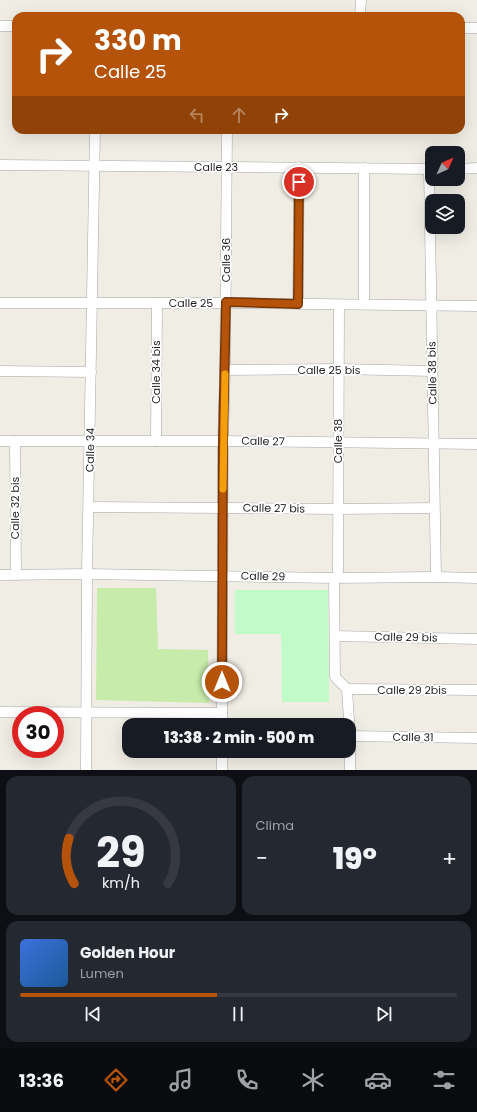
<!DOCTYPE html>
<html lang="es">
<head>
<meta charset="utf-8">
<style>
	body { margin:0; font-family:Poppins,sans-serif; background:#242831; color:#f1f3f6; height:100vh; display:flex; flex-direction:column; font-size:15px; white-space:nowrap }
	* { box-sizing:border-box; margin:0 }
	p { font-size:13px; color:#9ea1a6 }
	.icon { flex:none; width:22px; height:22px; fill:none; stroke:currentColor; stroke-width:2; stroke-linecap:round; stroke-linejoin:round }
	.map { position:relative; height:770px; overflow:hidden }
	.details { display:flex; flex-direction:column; gap:6px; padding:6px; background:#0d0f14; flex:1 }
	.details>* { flex:none }
	.hud { position:absolute; left:12px; top:12px; width:453px; height:122px; border-radius:12px; box-shadow:0 4px 16px #0002; background:#b45309; color:#fff; overflow:hidden }
	.needle { width:26px; rotate:45deg }
	.tools { position:absolute; left:425px; top:146px; display:grid; gap:8px }
	.tools a { display:grid; place-items:center; width:40px; height:40px; border-radius:8px; background:#171b24; box-shadow:0 4px 16px #0002; font-size:20px }
	.speed { position:absolute; left:12px; top:706px; display:flex; gap:8px; font-size:20px; font-weight:700; text-align:center }
	.speed>* { display:grid; place-content:center; width:52px; height:52px; border-radius:50%; background:#171b24; box-shadow:0 4px 16px #0002; line-height:1 }
	.speed .limit { border:6px solid #d22; background:#fff; color:#111 }
	.pin { position:absolute; display:grid; place-items:center; width:34px; height:34px; color:#fff; margin:-17px; border:2px solid #fff; border-radius:50%; box-shadow:0 1px 4px #0007 }
	.me { position:absolute; width:44px; margin:-22px; rotate:0deg; stroke-linejoin:round; filter:drop-shadow(0 0 3px #0008) }
	.turn { display:flex; align-items:center; gap:14px; height:84px; padding:0 16px; font-size:18px }
	.turn .icon { width:52px; height:52px; stroke-width:2.5 }
	.turn b { display:block; font-size:28px; line-height:34px }
	.lanes { display:flex; align-items:center; height:38px; padding:0 16px; background:#0003; justify-content:center; gap:20px; direction:ltr }
	.lanes .off { opacity:.35 }
	.big { font-size:30px; font-weight:800; line-height:1.1 }
	.details .widget { flex:1; display:flex; flex-direction:column; justify-content:center; gap:6px; min-width:0; padding:0 14px; border-radius:12px; background:#242831 }
	.details .dial { align-items:center; gap:0 }
	.dial svg { height:104px; overflow:visible; fill:none; stroke:#363941; stroke-width:7; stroke-linecap:round; text-anchor:middle }
	.dial text { fill:#f1f3f6; stroke:none }
	.song { display:flex; align-items:center; gap:12px }
	.cover { width:48px; height:48px; border-radius:6px; background:linear-gradient(135deg,hsl(220 70% 55%),hsl(210 70% 35%)) }
	.played { height:4px; border-radius:2px; background:linear-gradient(90deg,#b45309 45%,#363941 45%) }
	.keys { display:flex; justify-content:space-around; direction:ltr }
	.heat { display:flex; justify-content:space-between; align-items:center; font-size:22px; direction:ltr }
	.details .tiles { flex:1; display:grid; gap:6px; grid-template-columns:1fr 1fr }
	.widget:last-child { grid-column:span 2 }
	.trip { position:absolute; left:122px; top:718px; width:234px; height:40px; border-radius:12px; background:#171b24; box-shadow:0 4px 16px #0002; font-weight:800; line-height:40px; text-align:center }
	.dock { display:flex; height:64px; justify-content:space-around; align-items:center; background:#090b0e; color:#9ea1a6 }
	.dock .icon { width:28px; height:28px }
	.dock .on { color:#b45309 }
	.dock b { font-size:18px; color:#f1f3f6 }
	.map>svg:first-child { display:block }
	.grass { fill:#c6ebaa }
	.park { fill:#c1fbc9 }
	.lines { fill:none; stroke-linecap:round; stroke-linejoin:round }
	.minor-casing { stroke:#a6a6a6; stroke-width:11 }
	.minor { stroke:#fff; stroke-width:10 }
	.route-casing { stroke:#753606; stroke-width:10 }
	.route { stroke:#b45309; stroke-width:7 }
	.slow { stroke:#f59e0b; stroke-width:7 }
	.labels { text-anchor:middle; dominant-baseline:central; stroke-width:3.5; stroke-linejoin:round; paint-order:stroke }
	.street-label { font-size:11px; fill:#1f1f1f; stroke:#fff }
</style>
</head>
<body>
<div class="map">
<svg width="477" height="770" viewBox="0 0 477 770">
	<rect width="100%" height="100%" fill="#f0ede5"/>
	<!-- grass -->
	<polygon class="grass" points="97,588 156,588 158,649 208,650 209,703 96,700"/>
	<!-- park -->
	<polygon class="park" points="235,590 328,590 329,702 282,702 281,634 235,634"/>
	<g class="lines">
		<defs>
			<g id="minor">
				<polyline points="360,16 361,0"/>
				<polyline points="0,26 16,26"/>
				<polyline points="461,28 477,28"/>
				<polyline points="0,165 432,169"/>
				<polyline points="364,168 364,304"/>
				<polyline points="429,169 436,577"/>
				<polyline points="458,169 477,168"/>
				<polyline points="0,303 225,303 477,306"/>
				<polyline points="298,304 299,167"/>
				<polyline points="225,370 338,369 432,371"/>
				<polyline points="0,371 91,372"/>
				<polyline points="0,441 223,441 477,444"/>
				<polyline points="15,441 16,575"/>
				<polyline points="156,441 157,303"/>
				<polyline points="89,507 338,509 434,508"/>
				<polyline points="0,575 87,574 334,578 436,577 477,578"/>
				<polyline points="334,578 335,677 347,689 350,736 350,770"/>
				<polyline points="338,578 339,305"/>
				<polyline points="335,636 477,639"/>
				<polyline points="347,689 477,690"/>
				<polyline points="0,712 222,713"/>
				<polyline points="222,725 223,441 225,370 227,130"/>
				<polyline points="349,736 477,738"/>
				<polyline points="86,770 87,574 95,130"/>
				<polyline points="222,770 222,751"/>
			</g>
		</defs>
		<!-- minor casing -->
		<use href="#minor" class="minor-casing"/>
		<!-- minor -->
		<use href="#minor" class="minor"/>
	</g>
	<g class="lines">
		<defs>
			<polyline id="route" points="222,682 223,441 226,302 298,304 299,182"/>
		</defs>
		<!-- route casing -->
		<use href="#route" class="route-casing"/>
		<!-- route -->
		<use href="#route" class="route"/>
		<!-- slow -->
		<polyline class="slow" points="223,489 225,374"/>
	</g>
	<g class="labels">
		<!-- street labels -->
		<g class="street-label">
			<text x="216" y="167">Calle 23</text>
			<text transform="translate(226 260) rotate(-90)">Calle 36</text>
			<text x="191" y="303">Calle 25</text>
			<text x="329" y="370">Calle 25 bis</text>
			<text transform="translate(156 372) rotate(-90)">Calle 34 bis</text>
			<text transform="translate(432 373) rotate(-91)">Calle 38 bis</text>
			<text transform="translate(263 441) rotate(1)">Calle 27</text>
			<text transform="translate(338 441) rotate(-90)">Calle 38</text>
			<text transform="translate(90 450) rotate(-89)">Calle 34</text>
			<text transform="translate(15 508) rotate(-90)">Calle 32 bis</text>
			<text transform="translate(274 508) rotate(1)">Calle 27 bis</text>
			<text transform="translate(263 576) rotate(1)">Calle 29</text>
			<text transform="translate(406 637) rotate(1)">Calle 29 bis</text>
			<text x="412" y="690">Calle 29 2bis</text>
			<text transform="translate(413 737) rotate(1)">Calle 31</text>
		</g>
	</g>
</svg>
<div class="tools">
<a><svg class="needle" viewBox="-14 -14 28 28"><path d="M0-13l5 13h-10z" fill="#e53935"/><path d="M0 13l5-13h-10z" fill="#9ea1a6"/></svg></a>
<a><svg class="icon" aria-label="layers" viewBox="0 0 24 24"><path d="M12 4l9 5-9 5-9-5zM3 14l9 5 9-5"/></svg></a>
</div>
<div class="speed"><div class="limit">30</div></div>
<div class="pin" style="left:299px;top:182px;background:#d93025"><svg class="icon" aria-label="arrive" viewBox="0 0 24 24"><path d="M6 21V4h12l-3 4 3 4H6"/></svg></div>
<svg class="me" style="left:222px;top:682px" viewBox="-20 -20 40 40"><circle r="17" fill="#b45309" stroke="#fff" stroke-width="3"/><path d="M0-11L8 9 0 5-8 9z" fill="#fff"/></svg>
<div class="trip">13:38 · 2 min · 500 m</div>
<div class="hud">
<div class="turn"><svg class="icon" aria-label="right" viewBox="0 0 24 24"><path d="M7 20v-9h11M14 6l5 5-5 5"/></svg><div><b>330 m</b>Calle 25</div></div>
<div class="lanes"><svg class="icon off" aria-label="left" viewBox="0 0 24 24"><path d="M17 20v-9H6M10 6l-5 5 5 5"/></svg><svg class="icon off" aria-label="ahead" viewBox="0 0 24 24"><path d="M12 20V5M6 11l6-6 6 6"/></svg><svg class="icon" aria-label="right" viewBox="0 0 24 24"><path d="M7 20v-9h11M14 6l5 5-5 5"/></svg></div>
</div>
</div>
<section class="details">
<div class="tiles">
<div class="widget dial"><svg viewBox="0 0 100 80">
<path d="M14 69A42 42 0 1 1 86 69"/>
<path d="M14 69A42 42 0 0 1 10 34" stroke="#b45309"/>
<text x="50" y="56" font-size="32" font-weight="700">29</text>
<text x="50" y="72" font-size="11">km/h</text>
</svg></div>
<div class="widget"><p>Clima</p>
<div class="heat"><a>−</a><b class="big">19°</b><a>+</a></div>
</div>
<div class="widget">
<div class="song"><i class="cover"></i><div><b>Golden Hour</b><p>Lumen</p></div></div>
<div class="played"></div>
<div class="keys"><svg class="icon" aria-label="previous" viewBox="0 0 24 24"><path d="M18 5L8 12l10 7zM5 5v14"/></svg><svg class="icon" aria-label="pause" viewBox="0 0 24 24"><path d="M8 5v14M16 5v14"/></svg><svg class="icon" aria-label="next" viewBox="0 0 24 24"><path d="M6 5l10 7-10 7zM19 5v14"/></svg></div>
</div>
</div>
</section>
<nav class="dock">
<b>13:36</b>
<svg class="icon on" aria-label="directions" viewBox="0 0 24 24"><path d="M12 3l9 9-9 9-9-9zM9 14v-3h6M13 9l2 2-2 2"/></svg>
<svg class="icon" aria-label="music" viewBox="0 0 24 24"><path d="M9 18V5l10-2v13"/><circle cx="6" cy="18" r="3"/><circle cx="16" cy="16" r="3"/></svg>
<svg class="icon" aria-label="phone" viewBox="0 0 24 24"><path d="M5 4h4l2 5-3 2q2 4 5 5l2-3 5 2v4C11 20 4 13 5 4z"/></svg>
<svg class="icon" aria-label="climate" viewBox="0 0 24 24"><path d="M12 3v18M4 7l16 10M4 17L20 7"/></svg>
<svg class="icon" aria-label="car" viewBox="0 0 24 24"><path d="M5 17H2v-5l4-1 3-4h7l3 4 3 1v5h-3M9 17h6M6 11h13"/><circle cx="7" cy="17" r="2"/><circle cx="17" cy="17" r="2"/></svg>
<svg class="icon" aria-label="filters" viewBox="0 0 24 24"><path d="M4 7h16M4 17h16"/><circle cx="9" cy="7" r="2"/><circle cx="15" cy="17" r="2"/></svg>
</nav>
</body>
</html>
